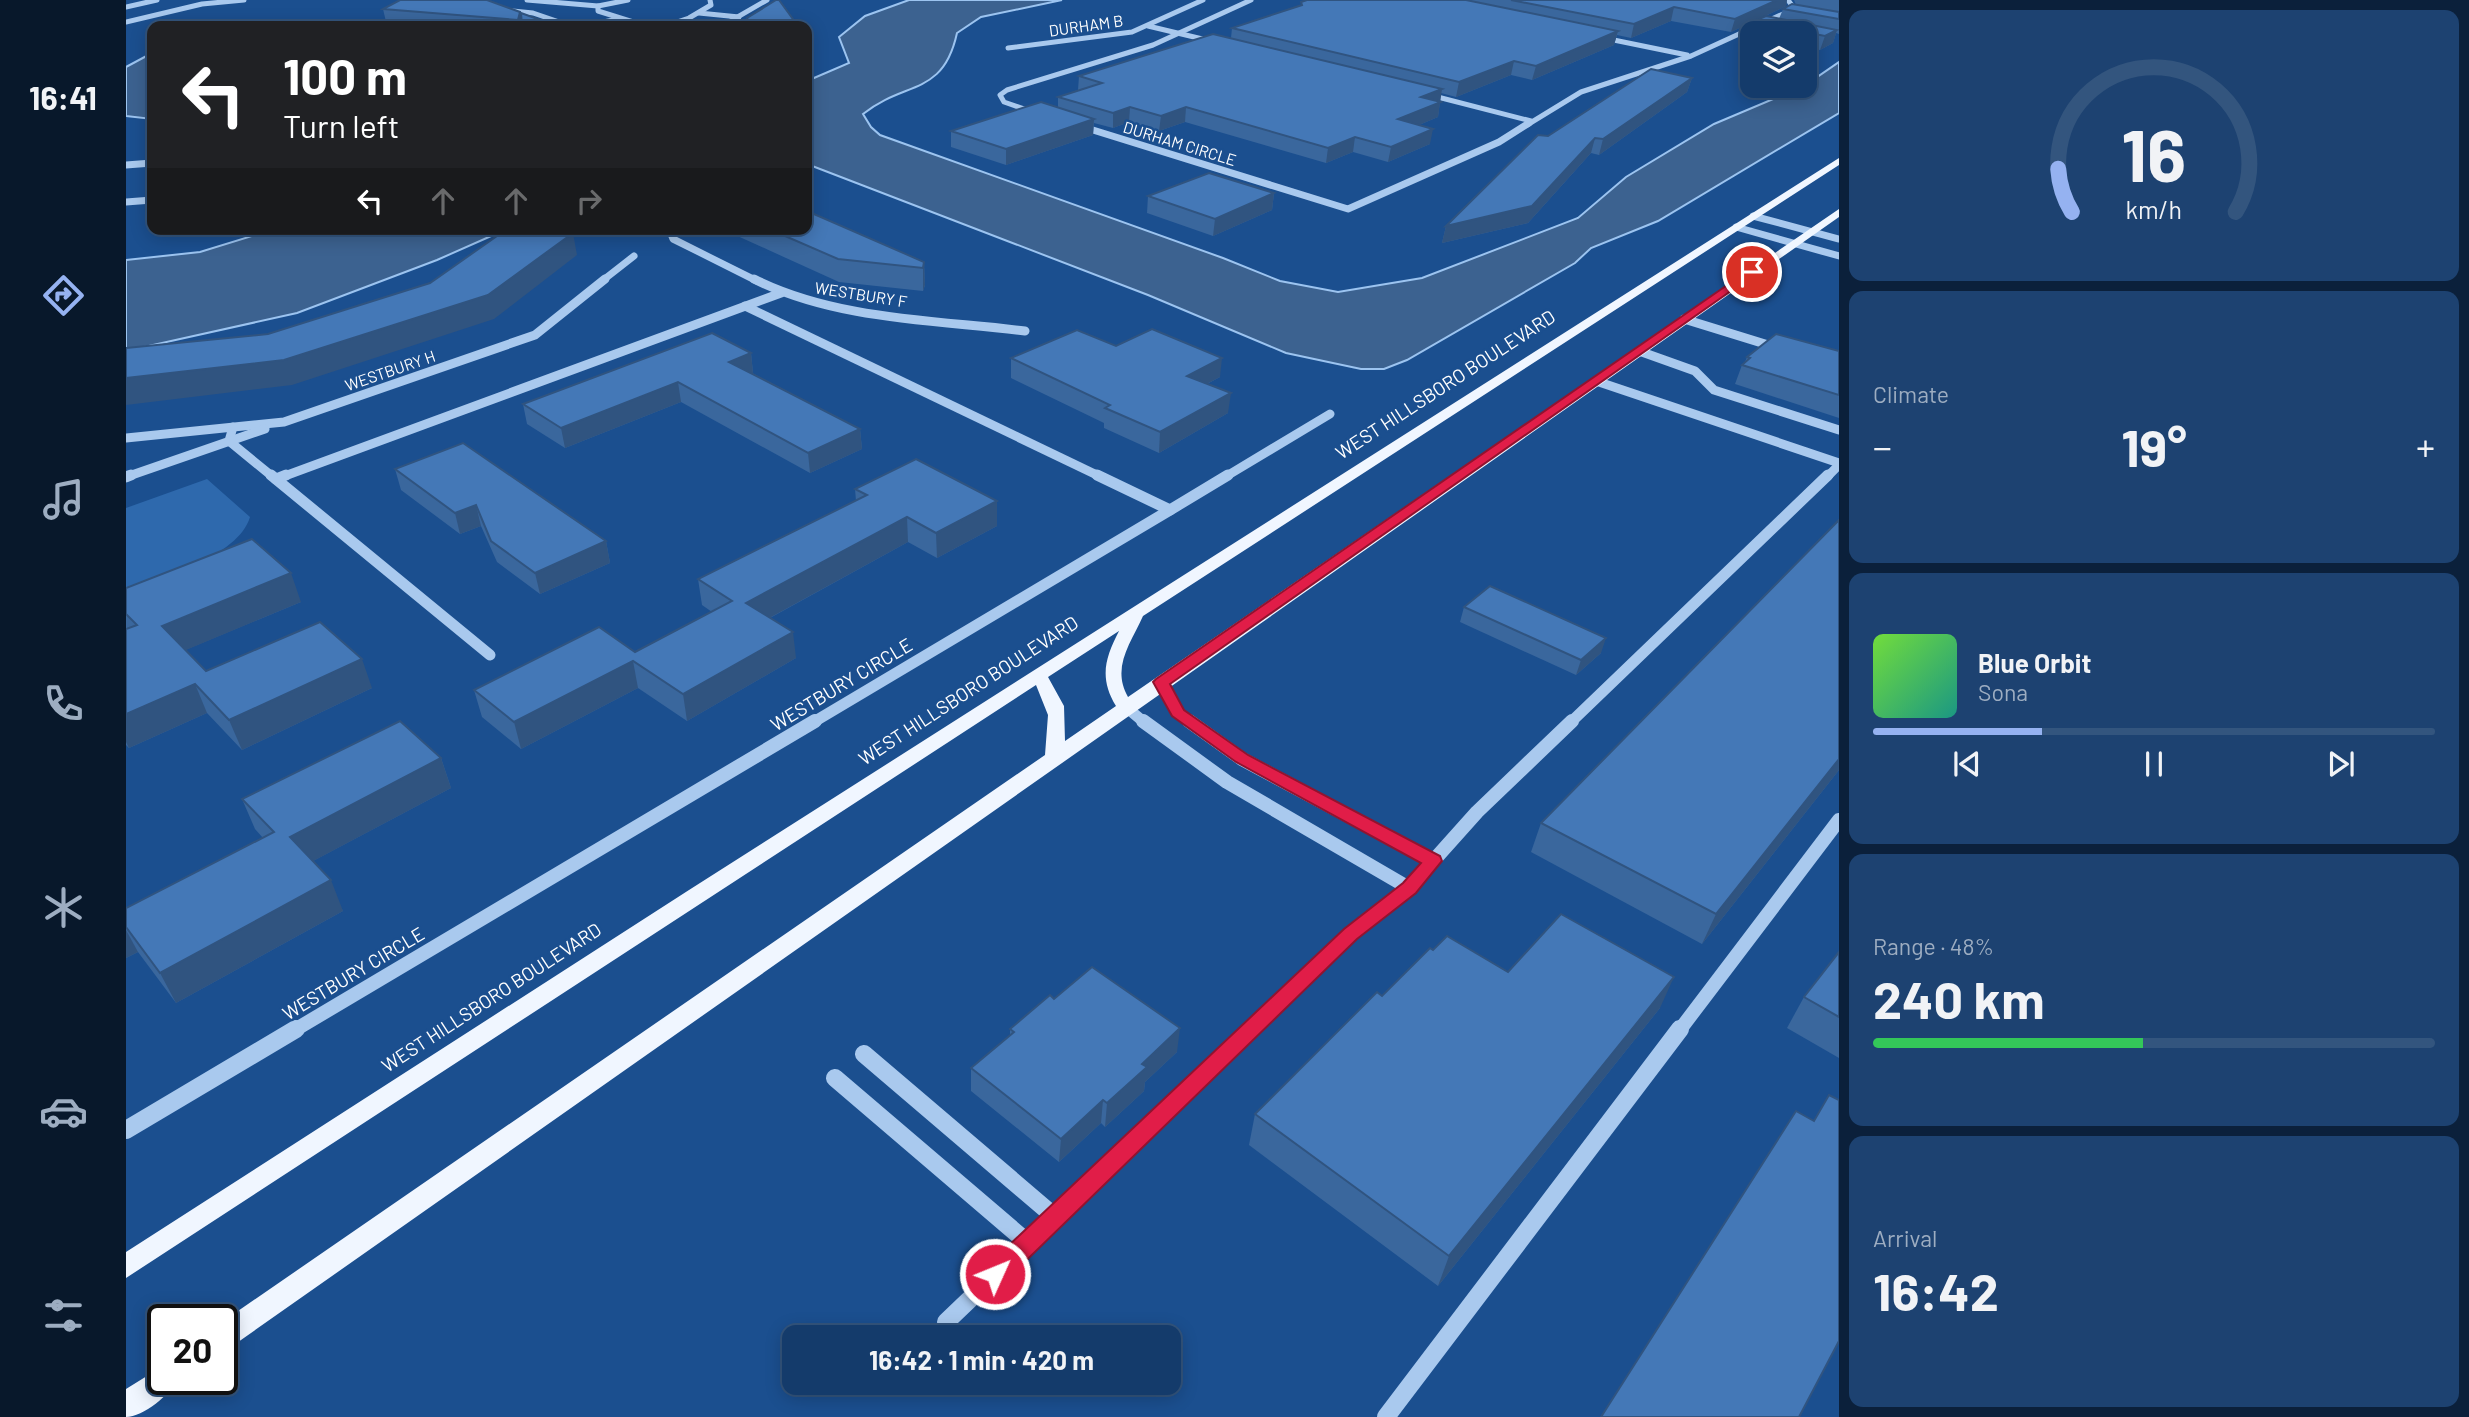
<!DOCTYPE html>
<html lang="en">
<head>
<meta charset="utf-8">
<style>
	body { margin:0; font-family:Barlow,sans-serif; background:#1d4271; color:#f1f3f6; height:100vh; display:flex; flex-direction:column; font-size:26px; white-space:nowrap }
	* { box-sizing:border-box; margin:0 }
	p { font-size:23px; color:#9dadc1 }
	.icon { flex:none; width:38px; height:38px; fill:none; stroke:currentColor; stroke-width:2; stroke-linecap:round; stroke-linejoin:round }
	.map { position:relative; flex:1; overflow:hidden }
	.side { display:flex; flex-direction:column; gap:10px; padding:10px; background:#0b203b; width:630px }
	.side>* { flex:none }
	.banner { position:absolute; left:21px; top:21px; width:665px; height:214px; border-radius:14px; box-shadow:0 4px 18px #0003,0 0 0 2px #33557e; background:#202124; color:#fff; overflow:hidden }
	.fabs { position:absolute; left:1614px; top:21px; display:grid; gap:14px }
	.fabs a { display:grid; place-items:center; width:77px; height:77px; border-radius:14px; background:#143b6b; box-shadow:0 4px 18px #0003,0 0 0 2px #33557e; font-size:35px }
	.speed { position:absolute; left:21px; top:1304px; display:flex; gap:14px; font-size:35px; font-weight:700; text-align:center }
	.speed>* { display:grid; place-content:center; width:91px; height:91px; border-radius:50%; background:#143b6b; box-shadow:0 4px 18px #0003,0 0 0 2px #33557e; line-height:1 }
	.speed .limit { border:4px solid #111; border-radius:10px; background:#fff; color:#111 }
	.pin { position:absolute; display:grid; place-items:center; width:60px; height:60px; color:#fff; margin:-30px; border:4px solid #fff; border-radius:50%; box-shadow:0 2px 7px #0007 }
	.me { position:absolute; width:77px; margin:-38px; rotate:46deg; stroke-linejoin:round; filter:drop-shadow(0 0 5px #0008) }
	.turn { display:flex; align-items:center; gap:24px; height:147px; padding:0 21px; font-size:32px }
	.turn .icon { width:91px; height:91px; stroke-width:2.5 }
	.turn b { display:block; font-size:49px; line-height:60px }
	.lanes { display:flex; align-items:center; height:66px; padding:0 21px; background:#0003; justify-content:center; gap:35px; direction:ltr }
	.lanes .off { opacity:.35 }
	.big { font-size:52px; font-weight:700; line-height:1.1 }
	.side .tile { flex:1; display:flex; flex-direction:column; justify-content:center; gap:10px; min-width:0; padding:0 24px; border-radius:14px; background:#1d4271 }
	.side .dial { align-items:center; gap:0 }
	.dial svg { height:182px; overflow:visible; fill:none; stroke:#33557e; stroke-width:7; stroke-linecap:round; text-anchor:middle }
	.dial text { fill:#f1f3f6; stroke:none }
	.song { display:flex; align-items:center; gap:21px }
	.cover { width:84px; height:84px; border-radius:10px; background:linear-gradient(135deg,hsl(100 70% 55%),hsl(170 70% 35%)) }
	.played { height:7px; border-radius:4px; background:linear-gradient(90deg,#95b2f1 30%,#33557e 30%) }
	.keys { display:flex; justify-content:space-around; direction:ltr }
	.heat { display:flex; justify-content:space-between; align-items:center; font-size:38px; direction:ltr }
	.charge { height:10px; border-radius:5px; background:linear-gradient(90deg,#34c759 48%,#33557e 0) }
	.trip { position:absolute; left:656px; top:1325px; width:399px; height:70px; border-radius:14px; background:#143b6b; box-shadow:0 4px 18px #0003,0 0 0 2px #33557e; font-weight:700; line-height:70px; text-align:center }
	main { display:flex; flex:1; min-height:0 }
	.tab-bar { display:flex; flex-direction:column; width:126px; justify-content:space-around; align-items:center; background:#08182b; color:#9dadc1 }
	.tab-bar .icon { width:49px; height:49px }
	.tab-bar .selected { color:#95b2f1 }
	.tab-bar b { font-size:32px; color:#f1f3f6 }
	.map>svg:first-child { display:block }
	.green { fill:#2e69ad }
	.water { fill:#3c6290; stroke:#9cc4f0; stroke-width:2 }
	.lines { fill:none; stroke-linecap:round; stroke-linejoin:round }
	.minor-far5 { stroke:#a9c9ee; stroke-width:5 }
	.minor-far4 { stroke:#a9c9ee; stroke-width:7 }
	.minor-far3 { stroke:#a9c9ee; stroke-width:9 }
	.minor-far2 { stroke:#a9c9ee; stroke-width:11 }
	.minor-far1 { stroke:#a9c9ee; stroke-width:14 }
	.minor { stroke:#a9c9ee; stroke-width:18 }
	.major { fill:#f0f6ff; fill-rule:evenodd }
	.wall { fill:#3a679d }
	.shaded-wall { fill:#305480 }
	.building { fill:#4478b7; stroke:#305480; stroke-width:2 }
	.route { fill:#e11d48; stroke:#92132f; stroke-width:2 }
	.labels { text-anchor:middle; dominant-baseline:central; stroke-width:5; stroke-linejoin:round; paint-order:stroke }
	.far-street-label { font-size:16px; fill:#fff; stroke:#1b4f8f }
	.street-label { font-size:19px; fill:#fff; stroke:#1b4f8f }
</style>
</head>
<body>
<main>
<nav class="tab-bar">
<b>16:41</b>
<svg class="icon selected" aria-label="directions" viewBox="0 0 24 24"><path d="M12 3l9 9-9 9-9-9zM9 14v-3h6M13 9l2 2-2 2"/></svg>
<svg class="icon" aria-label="music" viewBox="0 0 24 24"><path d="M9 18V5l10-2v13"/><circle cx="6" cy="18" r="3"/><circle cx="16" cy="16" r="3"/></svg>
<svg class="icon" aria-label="phone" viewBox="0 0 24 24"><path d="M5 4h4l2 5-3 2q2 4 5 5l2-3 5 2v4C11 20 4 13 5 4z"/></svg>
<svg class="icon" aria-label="climate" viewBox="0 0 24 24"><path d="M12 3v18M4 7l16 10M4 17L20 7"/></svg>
<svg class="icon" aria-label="car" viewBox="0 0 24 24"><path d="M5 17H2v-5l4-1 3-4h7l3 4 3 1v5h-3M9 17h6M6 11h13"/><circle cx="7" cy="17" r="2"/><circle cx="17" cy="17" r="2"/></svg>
<svg class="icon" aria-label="filters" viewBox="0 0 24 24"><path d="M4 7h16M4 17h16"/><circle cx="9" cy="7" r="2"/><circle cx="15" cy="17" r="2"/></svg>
</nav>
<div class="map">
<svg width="1713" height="1417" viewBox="0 0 1713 1417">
	<rect width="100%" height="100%" fill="#1b4f8f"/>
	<!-- green -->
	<path class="green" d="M81 479 124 517C112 557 35 578 0 591V508Z"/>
	<!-- water -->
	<g class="water">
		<path d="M783 0H936L855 17 831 33C817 97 779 80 737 114L745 127 754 135 1097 258 1154 281 1212 292 1296 278 1452 218 1500 177 1588 124 1678 86 1713 62V113L1532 221 1465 248 1449 263 1281 360 1258 369H1235L1160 353 1022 295 681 164V81L723 63 713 37 739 16Z"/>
		<polygon points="26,53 26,119 0,116 0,67"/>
		<polygon points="149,229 381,229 311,260 171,313 0,351 0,260 74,252"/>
	</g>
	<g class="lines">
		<!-- minor-far5 -->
		<g class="minor-far5">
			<polyline points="401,0 472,6 502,0"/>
			<polyline points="472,6 472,11 520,26"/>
			<polyline points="0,7 31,0"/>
			<polyline points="377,10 407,13 445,26"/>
			<polyline points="573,13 613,17"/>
			<polyline points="0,22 76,4 118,0"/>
			<polyline points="458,26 492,19"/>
			<polyline points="539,26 563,18 585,5 584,0"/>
			<polyline points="596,26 641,0"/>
			<polyline points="1022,26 1089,42"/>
			<polyline points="1473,37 1561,55"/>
			<polyline points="882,48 1006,32 1077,0"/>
			<polyline points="1300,94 1405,121"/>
			<polyline points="910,113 878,102 874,95 881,90 1027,45 1125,0"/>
			<polyline points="1401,125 1455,92 1565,56 1657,14 1667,7 1662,0"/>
		</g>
		<!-- minor-far4 -->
		<g class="minor-far4">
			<polyline points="954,126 1222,209 1373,142 1403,123"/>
			<polyline points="0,165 26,163"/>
			<polyline points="0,202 26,200"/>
			<polyline points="1627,216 1713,239"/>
			<polyline points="1610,227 1713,256"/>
			<polyline points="543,229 547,239 631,281"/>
			<polyline points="476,281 508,256"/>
		</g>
		<!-- minor-far3 -->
		<g class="minor-far3">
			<path d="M628 279C710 320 809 320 899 331"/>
			<polyline points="619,306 975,477"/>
			<polyline points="1558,319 1652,348"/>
			<polyline points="1513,351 1569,371 1588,390 1713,430"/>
			<polyline points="1470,381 1713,463"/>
			<polyline points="107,427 103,441 147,477"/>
			<polyline points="0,438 158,422 409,335 479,279"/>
			<polyline points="0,477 139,429"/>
			<polyline points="156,477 655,293"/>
			<polyline points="1099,477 1204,414"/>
			<polyline points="1701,477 1713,465"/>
		</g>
		<!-- minor-far2 -->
		<g class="minor-far2">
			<polyline points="145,475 364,655"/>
			<polyline points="0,477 5,475"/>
			<polyline points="150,479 160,475"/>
			<polyline points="1044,510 1102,475"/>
			<polyline points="1035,682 1052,713 1065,723"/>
			<polyline points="1000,707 1019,723"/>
			<polyline points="686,723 1044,510 971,475"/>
			<polyline points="1444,723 1702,475"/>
		</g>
		<!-- minor-far1 -->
		<g class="minor-far1">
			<polyline points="1017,721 1101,782 1283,888"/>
			<polyline points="1063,721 1116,759 1307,861"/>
			<polyline points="167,1031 689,721"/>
			<polyline points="1124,1031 1225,934 1283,888 1351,812 1446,721"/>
			<polyline points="1553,1031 1713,820"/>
		</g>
		<!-- minor -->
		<g class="minor">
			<polyline points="738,1054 929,1217"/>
			<polyline points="709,1078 902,1243"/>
			<polyline points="0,1130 170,1029"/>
			<polyline points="820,1322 1126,1029"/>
			<polyline points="1260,1417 1554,1029"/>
		</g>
		<!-- major -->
		<g class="major">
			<path d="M1713 158V165L1017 616C1005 643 985 667 1002 697L1713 209V217L105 1347 96 1351V1322L919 755 922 715 910 685 0 1278V1252L563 890ZM993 631C979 658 973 678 990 706L939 741 938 706 922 677Z"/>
			<path d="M37 1366V1379H52C45 1394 17 1417 0 1417V1389Z"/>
		</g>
	</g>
	<!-- wall -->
	<g class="wall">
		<polygon points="1181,0 1661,0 1660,6 1654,9 1629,21 1653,19 1657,9 1670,5 1668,0 1713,0 1713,34 1710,33 1707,43 1694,50 1678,46 1678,33 1626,33 1626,36 1622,36 1626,22 1605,32 1545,21 1505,38 1491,35 1488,45 1406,80 1385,75 1330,97 1315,93 1312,117 1293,125 1304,144 1262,162 1227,152 1200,163 1059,122 1033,131 1003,122 987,128 968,123 967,135 880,165 825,147 825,131 932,108 932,97 952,90 953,76 1105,38 1106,28 1175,6 1175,2"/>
		<polygon points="257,9 394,12 396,20 431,26 261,26"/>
		<polygon points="1566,78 1561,92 1473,155 1465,153 1402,223 1316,243 1320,226 1422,136"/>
		<polygon points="1148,193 1146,210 1087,236 1021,213 1022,196"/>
		<polygon points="596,229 681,229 798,262 799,285 797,291 713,282"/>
		<polygon points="990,346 1094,377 1081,384 1102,413 1033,453 978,428 978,423 885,378 885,358"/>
		<polygon points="1713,351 1713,418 1609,384 1616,365 1619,362 1621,357"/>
		<polygon points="625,353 627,373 626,373 734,429 736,449 684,473 555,402 439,448 401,424 397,404"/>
		<polygon points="269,469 480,541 484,563 414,594 371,562 355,526 334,534 275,490"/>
		<polygon points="729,489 871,526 811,558 782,542 644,618 670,658 561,721 512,688 395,749 356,717 348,690 509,652 586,612 576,605 572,579 730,501"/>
		<polygon points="1713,520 1713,770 1576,944 1405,852 1415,823"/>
		<polygon points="0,588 175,602 59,650 80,671 246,688 116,750 81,713 3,748 0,745"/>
		<polygon points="1338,607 1475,653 1450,675 1334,622"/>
		<polygon points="315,758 325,788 187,861 217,911 50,1003 12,952 0,958 0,908 137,838 129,829 116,799"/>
		<polygon points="1307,950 1382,972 1534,1008 1312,1286 1123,1145 1129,1114"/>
		<polygon points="1713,952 1713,1058 1661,1028 1678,997"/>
		<polygon points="884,1029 1051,1052 1019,1082 1018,1091 979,1127 975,1123 933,1162 845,1091 845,1068 884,1035"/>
	</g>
	<!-- shaded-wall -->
	<g class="shaded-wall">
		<polygon points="1651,0 1661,0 1660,6 1654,9 1605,32 1609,19"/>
		<polygon points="1548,7 1545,21 1505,38 1508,24"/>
		<polygon points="394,12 397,26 394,26 392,20"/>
		<polygon points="1711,30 1707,43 1694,50 1699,36"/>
		<polygon points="1492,31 1488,45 1406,80 1410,66"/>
		<polygon points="681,45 685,45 686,63 681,63"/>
		<polygon points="1388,61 1385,75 1330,97 1333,82"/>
		<polygon points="1566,78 1561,92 1473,155 1477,139"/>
		<polygon points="1316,89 1312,117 1269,135 1272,119 1295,97"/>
		<polygon points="1004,107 1003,122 987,128 987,113"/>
		<polygon points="1060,107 1059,122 1033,131 1035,116"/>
		<polygon points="968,119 967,135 880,165 880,149"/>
		<polygon points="1307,129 1304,144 1262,162 1265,147"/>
		<polygon points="1229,137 1227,152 1200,163 1202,148"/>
		<polygon points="1469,138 1465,153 1402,223 1316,243 1320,226"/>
		<polygon points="1148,193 1146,210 1087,236 1089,219"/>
		<polygon points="447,233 451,255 368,319 166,385 0,405 0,378 158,360"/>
		<polygon points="798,262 799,285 797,291 797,268"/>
		<polygon points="625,353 627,373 606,381 603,362"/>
		<polygon points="1096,358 1094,377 1059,395 1061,376"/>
		<polygon points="552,382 555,402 439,448 435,428"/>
		<polygon points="1105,393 1102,413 1033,453 1034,432"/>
		<polygon points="734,429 736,449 684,473 682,453"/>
		<polygon points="871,501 871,526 811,558 810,533"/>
		<polygon points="350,505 355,526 334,534 329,513"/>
		<polygon points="781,517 782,542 623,629 620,603"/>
		<polygon points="480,541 484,563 414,594 409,573"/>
		<polygon points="165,573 175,602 48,655 36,626"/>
		<polygon points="667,632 670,658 561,721 557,694"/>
		<polygon points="1480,638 1475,653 1450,675 1455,660"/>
		<polygon points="236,659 246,688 116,750 103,720"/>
		<polygon points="507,661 512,688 395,749 388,722"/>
		<polygon points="69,684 81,713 3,748 0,742 0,714"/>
		<polygon points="315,758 325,788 176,867 164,837"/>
		<polygon points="1713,759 1713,770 1576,944 1590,914"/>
		<polygon points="205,880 217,911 50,1003 34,973"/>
		<polygon points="0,930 12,952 0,958"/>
		<polygon points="1548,977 1534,1008 1312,1286 1323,1256"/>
		<polygon points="1054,1028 1051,1052 1019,1082 1018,1091 979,1127 981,1103 1016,1064"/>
		<polygon points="977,1100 975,1123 933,1162 935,1139"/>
	</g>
	<!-- building -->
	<g class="building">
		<polygon points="274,0 361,0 394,12 392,20 257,9"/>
		<polygon points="650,0 653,0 672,26 625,26 621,18"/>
		<polygon points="1181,0 1340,0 1492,31 1410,66 1388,61 1333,82 1106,28 1176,5 1175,2"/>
		<polygon points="1385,0 1651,0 1609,19 1548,7 1508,24"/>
		<polygon points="1666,4 1713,12 1713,19 1657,9"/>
		<polygon points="395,13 431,26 396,26"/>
		<polygon points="1640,16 1711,30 1699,36 1626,22"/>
		<polygon points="1087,34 1316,89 1295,97 1315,102 1272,119 1307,129 1265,147 1229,137 1202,148 1060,107 1035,116 1004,107 987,113 932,97 976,83 953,76"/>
		<polygon points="1525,69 1566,78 1477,139 1469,138 1406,206 1320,226 1412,135 1422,136"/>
		<polygon points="915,102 968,119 880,149 825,131"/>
		<polygon points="1083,173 1148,193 1089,219 1022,196"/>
		<polygon points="681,211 798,262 797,268 712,259 643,229 681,229"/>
		<polygon points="381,229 416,229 447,233 362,295 158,360 0,378 0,348 142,334 304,283"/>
		<polygon points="1026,329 1096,358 1061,376 1105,393 1034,432 979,408 984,405 885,358 951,330 990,346"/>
		<polygon points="586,333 625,353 603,362 734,429 682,453 552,382 435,428 397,404"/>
		<polygon points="1650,334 1713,351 1713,395 1616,365 1624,358 1621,357"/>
		<polygon points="337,443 480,541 409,573 365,541 350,505 329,513 269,469"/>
		<polygon points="790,459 871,501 810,533 781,517 620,603 667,632 557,694 507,661 388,722 348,690 473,627 509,652 606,601 572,579 741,495 729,489"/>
		<polygon points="1713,520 1713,759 1590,914 1415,823"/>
		<polygon points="126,539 165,573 36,626 80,671 194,622 236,659 103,720 69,684 0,714 0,629 11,625 0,614 0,588"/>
		<polygon points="1364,586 1480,638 1455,660 1338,607"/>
		<polygon points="274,721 315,758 164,837 205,880 34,973 0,927 0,908 148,832 116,799"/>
		<polygon points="1435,914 1548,977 1323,1256 1129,1114 1251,992 1256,996 1304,948 1307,950 1321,936 1382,972"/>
		<polygon points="1713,952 1713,1017 1678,997"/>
		<polygon points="966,967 1054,1028 1016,1064 1021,1067 981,1103 977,1100 935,1139 845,1068 888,1032 884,1029 924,995 928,999"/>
		<polygon points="1703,1095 1713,1100 1713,1341 1673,1417 1475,1417 1670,1111 1688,1121"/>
	</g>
	<!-- route -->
	<polygon class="route" points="1623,270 1632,272 1044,684 1058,710 1122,755 1314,856 1316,861 1290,893 1231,939 878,1282 869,1285 861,1282 857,1274 861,1266 1218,929 1277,883 1295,863 1110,762 1046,716 1027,682 1030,679"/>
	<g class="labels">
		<!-- far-street labels -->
		<g class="far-street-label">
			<text transform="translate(960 25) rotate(-8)">DURHAM B</text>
			<text transform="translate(1054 143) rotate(17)">DURHAM CIRCLE</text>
			<text transform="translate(735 294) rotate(9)">WESTBURY F</text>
			<text transform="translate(264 370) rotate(-19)">WESTBURY H</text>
		</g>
		<!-- street labels -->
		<g class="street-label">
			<text transform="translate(1319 384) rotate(-33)">WEST HILLSBORO BOULEVARD</text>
			<text transform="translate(715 684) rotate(-31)">WESTBURY CIRCLE</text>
			<text transform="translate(842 690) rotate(-33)">WEST HILLSBORO BOULEVARD</text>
			<text transform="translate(227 973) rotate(-31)">WESTBURY CIRCLE</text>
			<text transform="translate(365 997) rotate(-33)">WEST HILLSBORO BOULEVARD</text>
		</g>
	</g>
</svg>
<div class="fabs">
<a><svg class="icon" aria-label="layers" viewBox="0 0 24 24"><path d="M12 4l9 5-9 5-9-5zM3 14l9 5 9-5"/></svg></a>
</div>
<div class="speed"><div class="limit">20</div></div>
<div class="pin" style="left:1626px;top:272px;background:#d93025"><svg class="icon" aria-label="arrive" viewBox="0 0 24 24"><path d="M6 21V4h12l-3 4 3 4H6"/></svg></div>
<svg class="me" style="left:869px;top:1274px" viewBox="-20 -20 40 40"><circle r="17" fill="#e11d48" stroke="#fff" stroke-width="3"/><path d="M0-11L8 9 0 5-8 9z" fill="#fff"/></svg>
<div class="trip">16:42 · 1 min · 420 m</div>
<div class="banner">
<div class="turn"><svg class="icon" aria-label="left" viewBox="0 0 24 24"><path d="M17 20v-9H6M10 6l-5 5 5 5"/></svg><div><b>100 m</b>Turn left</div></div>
<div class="lanes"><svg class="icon" aria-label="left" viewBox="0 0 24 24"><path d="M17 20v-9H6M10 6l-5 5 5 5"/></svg><svg class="icon off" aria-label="ahead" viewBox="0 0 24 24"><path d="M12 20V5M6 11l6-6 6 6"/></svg><svg class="icon off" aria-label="ahead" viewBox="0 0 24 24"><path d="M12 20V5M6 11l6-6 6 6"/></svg><svg class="icon off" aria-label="right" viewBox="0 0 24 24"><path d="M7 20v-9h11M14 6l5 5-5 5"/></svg></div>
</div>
</div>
<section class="side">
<div class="tile dial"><svg viewBox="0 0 100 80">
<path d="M14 69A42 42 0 1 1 86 69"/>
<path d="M14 69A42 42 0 0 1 8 50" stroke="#95b2f1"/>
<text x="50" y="56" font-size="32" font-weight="700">16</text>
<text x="50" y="72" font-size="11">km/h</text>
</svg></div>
<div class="tile"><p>Climate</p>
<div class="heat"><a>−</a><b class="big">19°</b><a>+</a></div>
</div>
<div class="tile">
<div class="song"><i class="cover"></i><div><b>Blue Orbit</b><p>Sona</p></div></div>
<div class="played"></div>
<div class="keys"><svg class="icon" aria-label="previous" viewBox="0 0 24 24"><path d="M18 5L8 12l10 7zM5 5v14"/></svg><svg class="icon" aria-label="pause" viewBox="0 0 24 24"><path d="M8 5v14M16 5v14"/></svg><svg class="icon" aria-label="next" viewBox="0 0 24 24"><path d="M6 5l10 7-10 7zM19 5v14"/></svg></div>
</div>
<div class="tile"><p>Range · 48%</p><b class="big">240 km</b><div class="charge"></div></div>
<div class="tile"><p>Arrival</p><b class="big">16:42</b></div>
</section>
</main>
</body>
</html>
